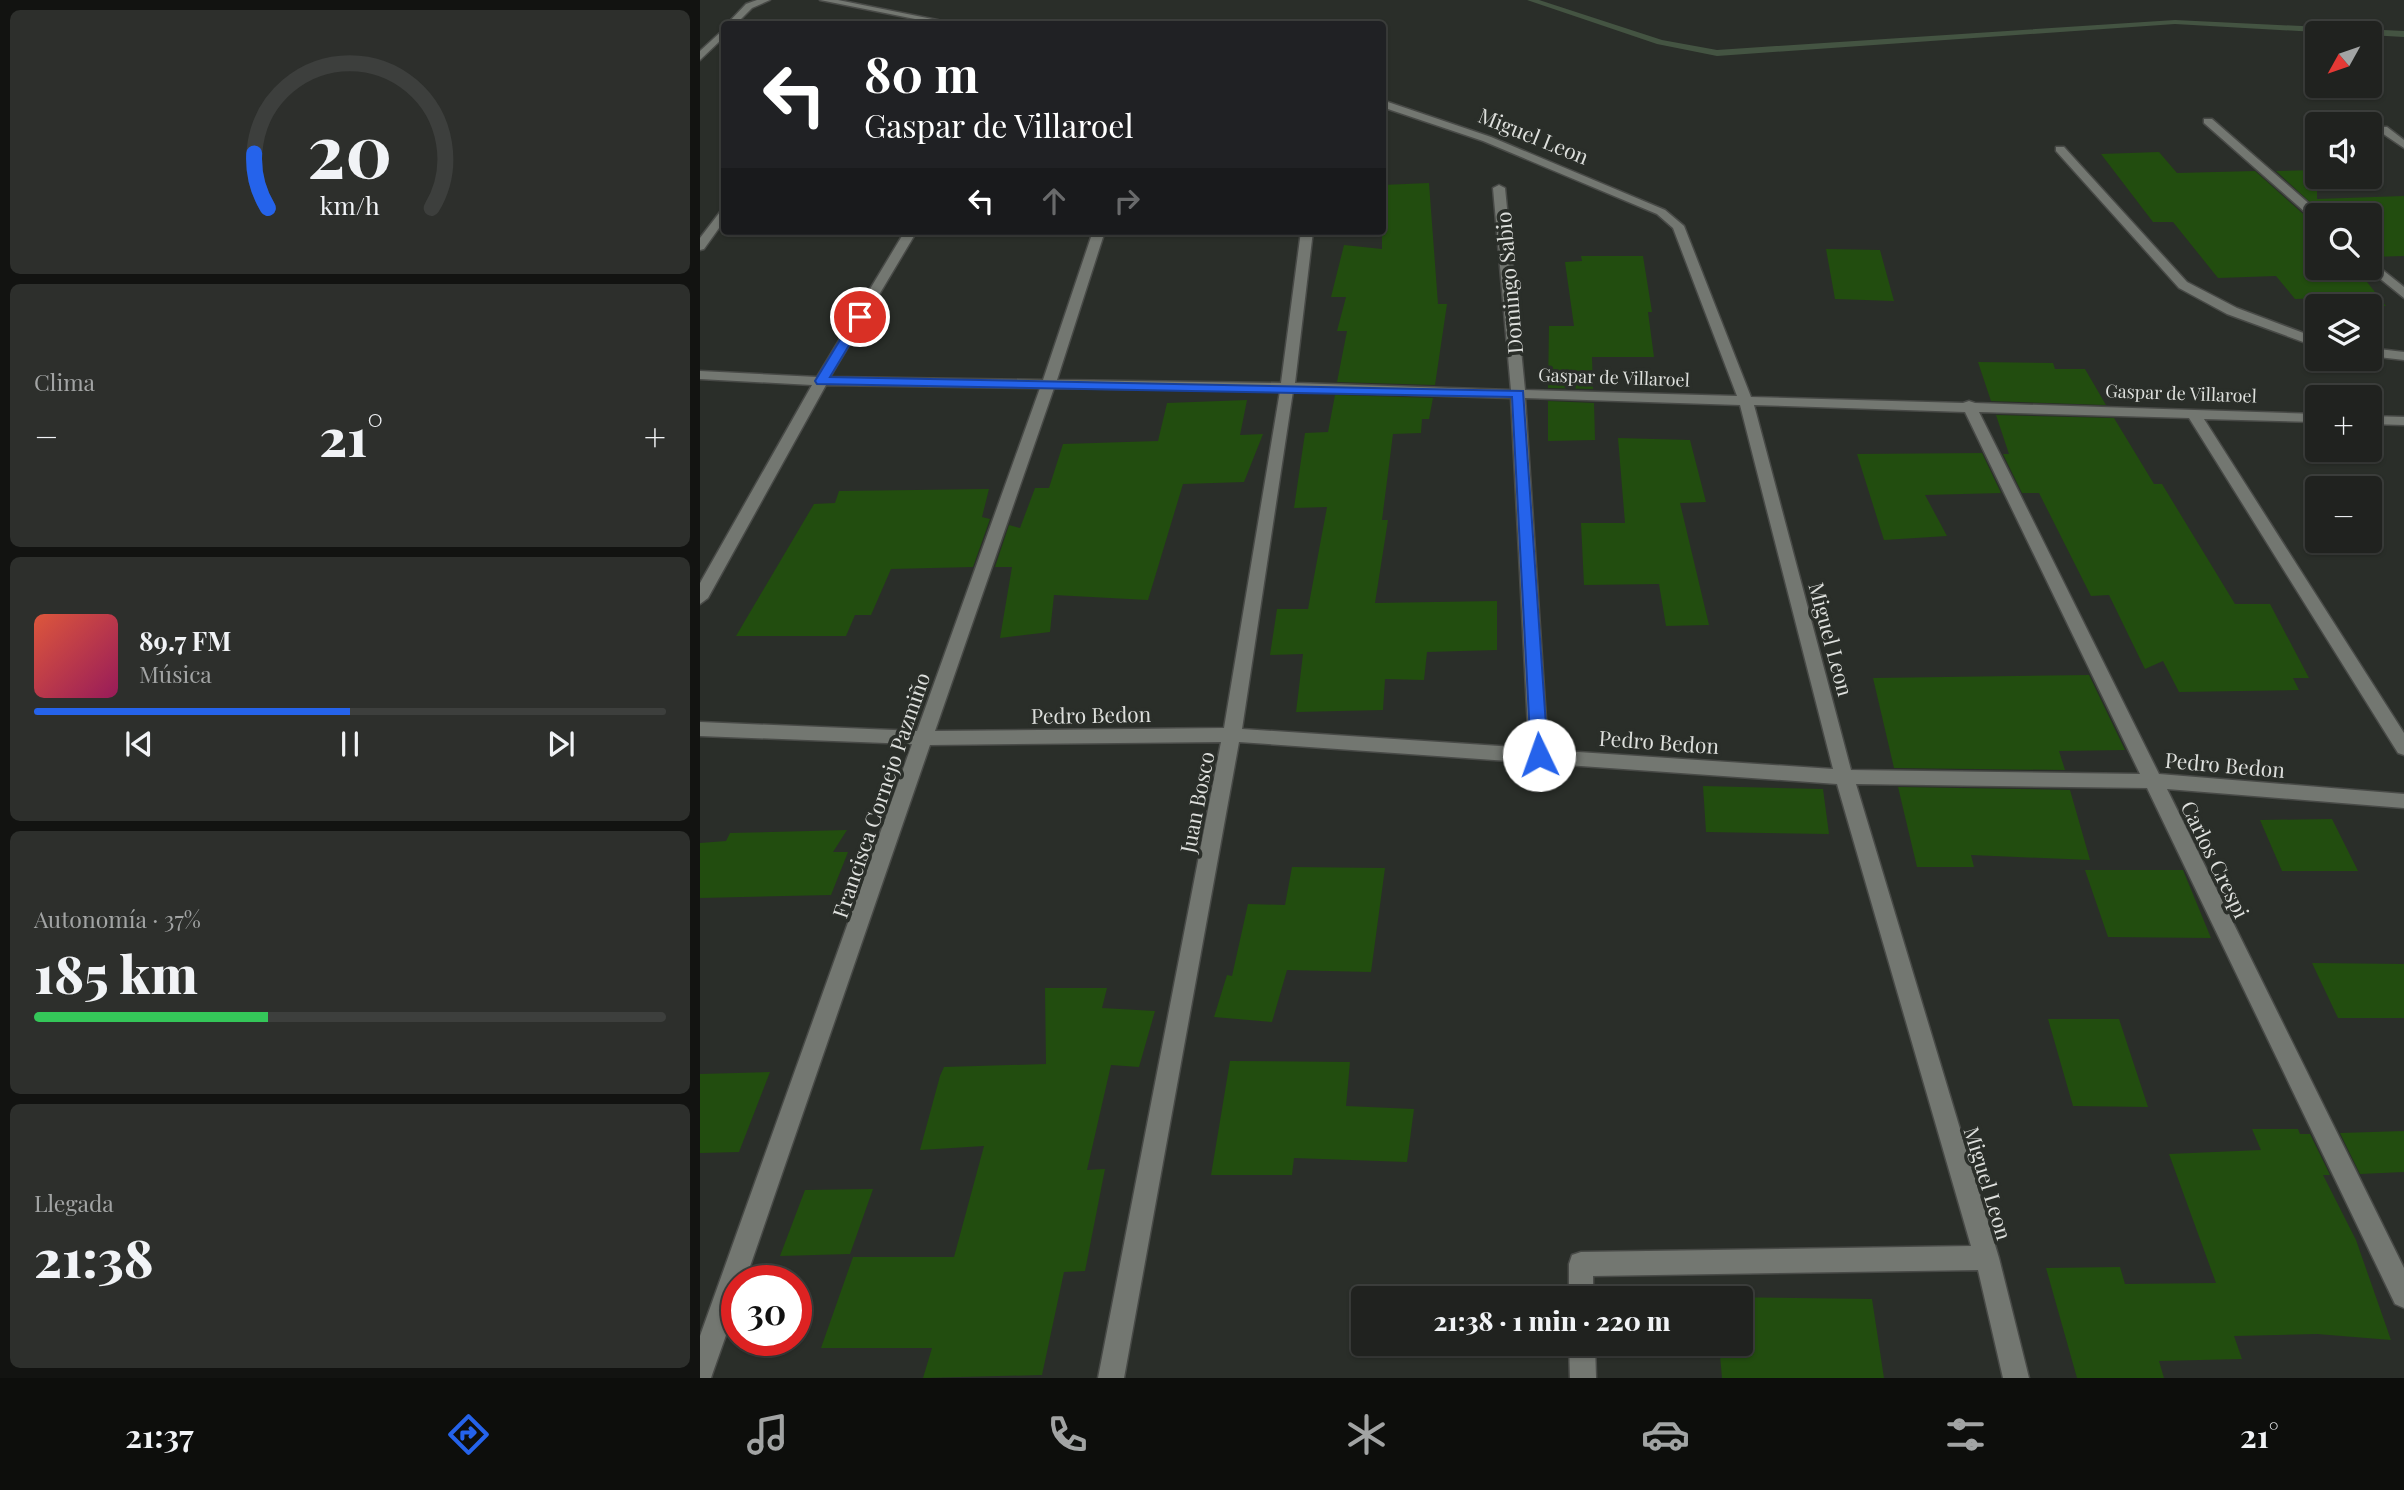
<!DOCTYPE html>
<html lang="es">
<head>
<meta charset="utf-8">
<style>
	body { margin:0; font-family:"Playfair Display",serif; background:#2d2f2c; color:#f1f3f6; height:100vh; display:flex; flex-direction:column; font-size:26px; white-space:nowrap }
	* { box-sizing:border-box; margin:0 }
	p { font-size:23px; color:#a2a4a4 }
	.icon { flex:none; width:38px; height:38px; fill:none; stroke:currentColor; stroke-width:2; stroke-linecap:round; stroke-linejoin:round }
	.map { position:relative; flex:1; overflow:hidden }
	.details { display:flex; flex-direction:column; gap:10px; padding:10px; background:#121311; width:700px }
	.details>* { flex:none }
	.banner { position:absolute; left:21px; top:21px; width:665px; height:214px; border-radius:7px; box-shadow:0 2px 5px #0004,0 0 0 2px #3d3f3d; background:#202124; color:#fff; overflow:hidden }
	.needle { width:46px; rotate:230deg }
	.controls { position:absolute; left:1605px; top:21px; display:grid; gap:14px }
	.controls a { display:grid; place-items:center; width:77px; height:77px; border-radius:7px; background:#20221f; box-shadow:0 2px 5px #0004,0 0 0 2px #3d3f3d; font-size:35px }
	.speed { position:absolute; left:21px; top:1265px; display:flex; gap:14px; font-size:35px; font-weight:700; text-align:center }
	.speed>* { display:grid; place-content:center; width:91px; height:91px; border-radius:50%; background:#20221f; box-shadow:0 2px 5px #0004,0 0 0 2px #3d3f3d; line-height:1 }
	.speed .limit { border:10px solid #d22; background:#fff; color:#111 }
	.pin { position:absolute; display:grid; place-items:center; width:60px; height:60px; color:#fff; margin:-30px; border:4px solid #fff; border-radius:50%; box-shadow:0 2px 7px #0007 }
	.me { position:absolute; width:77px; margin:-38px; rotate:357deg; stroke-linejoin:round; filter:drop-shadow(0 0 5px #0008) }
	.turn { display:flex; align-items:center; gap:24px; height:147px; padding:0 28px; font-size:32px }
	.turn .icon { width:91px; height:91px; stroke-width:2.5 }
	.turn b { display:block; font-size:49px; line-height:60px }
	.lanes { display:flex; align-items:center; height:66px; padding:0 28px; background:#0003; justify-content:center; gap:35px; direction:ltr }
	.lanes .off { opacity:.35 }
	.big { font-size:52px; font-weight:800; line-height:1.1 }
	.details .widget { flex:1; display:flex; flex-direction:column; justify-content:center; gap:10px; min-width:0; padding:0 24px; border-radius:10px; background:#2d2f2c }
	.details .dial { align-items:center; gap:0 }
	.dial svg { height:182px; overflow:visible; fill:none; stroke:#3d3f3d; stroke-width:7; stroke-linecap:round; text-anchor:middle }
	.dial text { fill:#f1f3f6; stroke:none }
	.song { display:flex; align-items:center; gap:21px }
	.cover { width:84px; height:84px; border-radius:10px; background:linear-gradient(135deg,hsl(10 70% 55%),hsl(330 70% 35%)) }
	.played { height:7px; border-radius:4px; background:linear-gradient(90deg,#2563eb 50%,#3d3f3d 50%) }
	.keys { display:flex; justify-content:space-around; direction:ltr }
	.heat { display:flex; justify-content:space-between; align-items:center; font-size:38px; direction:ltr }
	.charge { height:10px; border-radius:5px; background:linear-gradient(90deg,#34c759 37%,#3d3f3d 0) }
	.trip { position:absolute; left:651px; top:1286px; width:402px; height:70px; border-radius:7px; background:#20221f; box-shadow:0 2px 5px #0004,0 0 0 2px #3d3f3d; font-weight:800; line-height:70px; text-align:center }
	.tabs { display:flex; height:112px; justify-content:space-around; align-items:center; background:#0d0e0c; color:#a2a4a4 }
	.tabs .icon { width:49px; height:49px }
	.tabs .active { color:#2563eb }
	.tabs b { font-size:32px; color:#f1f3f6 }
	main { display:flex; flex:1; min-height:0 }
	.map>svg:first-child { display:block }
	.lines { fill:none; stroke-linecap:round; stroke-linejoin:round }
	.stream { fill:#445442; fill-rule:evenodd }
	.building { fill:#224d0f }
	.street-casing { stroke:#484a47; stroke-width:3 }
	.street { fill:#737771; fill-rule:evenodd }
	.route { fill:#2563eb; stroke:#184099; stroke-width:2 }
	.labels { text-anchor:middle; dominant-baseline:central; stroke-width:7; stroke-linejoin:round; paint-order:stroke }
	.far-street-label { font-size:18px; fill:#dddfdc; stroke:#2a2e29 }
	.street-label { font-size:21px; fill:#dddfdc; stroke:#2a2e29 }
</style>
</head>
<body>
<main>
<section class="details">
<div class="widget dial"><svg viewBox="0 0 100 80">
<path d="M14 69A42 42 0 1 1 86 69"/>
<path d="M14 69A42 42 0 0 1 8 45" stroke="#2563eb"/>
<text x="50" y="56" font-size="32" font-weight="700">20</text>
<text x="50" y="72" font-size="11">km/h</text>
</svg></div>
<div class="widget"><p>Clima</p>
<div class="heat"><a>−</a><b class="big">21°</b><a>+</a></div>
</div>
<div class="widget">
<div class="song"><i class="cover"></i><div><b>89.7 FM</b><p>Música</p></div></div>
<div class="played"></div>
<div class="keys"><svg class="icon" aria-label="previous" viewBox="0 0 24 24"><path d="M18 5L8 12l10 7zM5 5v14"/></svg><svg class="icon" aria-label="pause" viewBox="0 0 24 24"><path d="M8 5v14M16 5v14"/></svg><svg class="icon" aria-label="next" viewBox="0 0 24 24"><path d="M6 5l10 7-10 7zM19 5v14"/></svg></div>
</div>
<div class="widget"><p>Autonomía · 37%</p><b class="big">185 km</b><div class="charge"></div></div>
<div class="widget"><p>Llegada</p><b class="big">21:38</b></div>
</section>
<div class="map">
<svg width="1704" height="1378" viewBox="0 0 1704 1378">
	<rect width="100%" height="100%" fill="#2a2e29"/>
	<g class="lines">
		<!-- stream -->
		<polygon class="stream" points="827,0 839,0 962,40 1017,50 1475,20 1704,31 1704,37 1475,24 1017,56 957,44"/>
	</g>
	<!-- building -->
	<g class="building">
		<polygon points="1459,152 1477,173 1555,171 1611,221 1617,222 1617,268 1656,268 1686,306 1628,306 1624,298 1595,299 1576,276 1518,278 1473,222 1453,222 1401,154"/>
		<polygon points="1617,170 1617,199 1704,196 1704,256 1670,257 1670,215 1624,215 1576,171"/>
		<polygon points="729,183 738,304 747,304 735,385 637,382 647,331 637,331 646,297 631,297 644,245 682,249 682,185"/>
		<polygon points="1126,249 1180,250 1194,301 1135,299"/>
		<polygon points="881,256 943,256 952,312 948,312 954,357 892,357 893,389 848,388 849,326 874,326 865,262 882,261"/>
		<polygon points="1278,362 1353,363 1355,369 1385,369 1406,405 1291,401"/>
		<polygon points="635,395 733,398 729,419 722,419 721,433 693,434 682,520 688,520 675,603 797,601 797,650 727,652 724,680 685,679 683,710 596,712 603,654 570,655 577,609 608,609 627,507 594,508 605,433 628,432"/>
		<polygon points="547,400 540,435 563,434 544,482 483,484 448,600 354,595 350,632 300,638 312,567 295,567 309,525 320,528 335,488 349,488 363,444 458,441 467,403"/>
		<polygon points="848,401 894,403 895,440 848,441"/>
		<polygon points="1296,415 1414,418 1454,484 1462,484 1535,604 1570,604 1609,678 1593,678 1599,690 1479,692 1463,661 1445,669 1409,595 1391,596 1339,493 1322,493 1303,454 1309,454"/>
		<polygon points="918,438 990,440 1006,502 980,503 1009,625 966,626 959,584 884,585 881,523 925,523"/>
		<polygon points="1282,453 1301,493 1225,495 1247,536 1184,540 1157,454"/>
		<polygon points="289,489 282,517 290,519 273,567 191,569 171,615 155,615 146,636 36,636 114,504 135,503 139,491"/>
		<polygon points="1389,675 1425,750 1359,751 1365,770 1194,768 1173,678"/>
		<polygon points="1003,786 1123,789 1129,834 1006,832"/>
		<polygon points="1198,787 1370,790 1390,860 1271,855 1274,867 1217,867"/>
		<polygon points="1632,819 1658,871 1582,871 1560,820"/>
		<polygon points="147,830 133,852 148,852 131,895 0,898 0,843 26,841 30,833"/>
		<polygon points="592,867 685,868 671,972 587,970 572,1022 514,1017 527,975 532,976 548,904 585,905"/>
		<polygon points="1385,870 1483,870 1511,938 1408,937"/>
		<polygon points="1612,963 1704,964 1704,1018 1638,1018"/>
		<polygon points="345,988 407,988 402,1008 455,1011 439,1067 411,1065 387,1170 405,1169 385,1271 364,1272 342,1375 223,1378 232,1348 121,1348 153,1257 254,1257 284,1146 220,1150 240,1076 244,1067 346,1064"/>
		<polygon points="1348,1019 1419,1019 1448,1107 1373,1106"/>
		<polygon points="530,1061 650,1062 646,1106 714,1109 707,1162 594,1158 592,1175 511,1175"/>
		<polygon points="70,1072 39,1152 0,1153 0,1074"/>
		<polygon points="1552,1129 1598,1129 1600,1134 1610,1134 1630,1175 1623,1175 1656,1240 1691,1340 1617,1334 1534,1336 1542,1359 1459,1361 1464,1378 1377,1378 1346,1268 1420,1267 1425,1284 1516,1283 1469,1154 1561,1150"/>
		<polygon points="1704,1131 1704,1172 1660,1174 1640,1133"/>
		<polygon points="173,1189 150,1254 80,1256 105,1190"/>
		<polygon points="1015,1297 1172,1299 1184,1378 1022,1378 1019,1344 1041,1344 1041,1298"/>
	</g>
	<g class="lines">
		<defs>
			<g id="street">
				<polygon points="57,0 70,0 52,8 36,24 27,24 46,4"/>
				<polygon points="120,0 138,0 257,24 240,24"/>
				<polygon points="24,29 24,37 0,60 0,51"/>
				<path d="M682 100 791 137 965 210 984 226 1051 397 1263 403 1269 401 1275 403 1617 414V422L1504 419 1704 733V755L1698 753 1489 418 1279 412 1459 774 1704 794V808L1467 789 1704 1268V1308L1695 1304 1447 788 1156 784 1299 1258 1329 1378H1303L1278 1270 893 1276V1298H869V1264L872 1255 881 1252 1271 1246 1137 784 539 742 424 1378H398L521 742 230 745 45 1281H37V1304L13 1372 11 1378H0V1336L212 744 0 736V722L217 731 340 388 126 385 8 598 0 604V583L112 385 0 379V371L117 377 205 231H217L130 377 343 380 393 231H405L357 380 581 383 601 231H613L595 383 811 390 793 188 799 185 805 188 825 390 1037 396 973 228 957 214 783 141 682 107ZM354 388 580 391 524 728 235 731ZM593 391 811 398 829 748 542 729ZM825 398 1040 405 1133 769 848 750ZM1054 405 1265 412 1440 774 1151 770Z"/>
				<polygon points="1504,119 1512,119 1622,215 1617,215 1617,220 1613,219 1504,123"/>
				<polygon points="1679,127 1687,127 1704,140 1704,148 1679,131"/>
				<polygon points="1356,147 1364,147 1487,282 1537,308 1617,338 1617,347 1527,314 1479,288 1356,151"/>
				<polygon points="24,211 24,221 4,249 0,250 0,238 20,212"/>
				<polygon points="1670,260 1704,287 1704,298 1667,268 1670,268"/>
				<polygon points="1670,348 1704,352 1704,360 1670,356"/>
				<polygon points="1670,416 1704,417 1704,425 1670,424"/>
				<polygon points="869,1344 895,1344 896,1378 870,1378"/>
			</g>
		</defs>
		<!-- street casing -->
		<use href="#street" class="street-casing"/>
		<!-- street -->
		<use href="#street" class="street"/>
	</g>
	<!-- route -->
	<polygon class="route" points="160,313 166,317 130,377 823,391 848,755 845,760 833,760 831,755 812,397 117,384 115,381 154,317"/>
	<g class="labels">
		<!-- far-street labels -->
		<g class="far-street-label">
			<text transform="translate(914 377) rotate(2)">Gaspar de Villaroel</text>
			<text transform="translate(1481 393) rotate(2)">Gaspar de Villaroel</text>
		</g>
		<!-- street labels -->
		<g class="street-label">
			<text transform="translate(834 135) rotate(22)">Miguel Leon</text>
			<text transform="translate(808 283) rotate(-95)">Domingo Sabio</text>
			<text transform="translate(1132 639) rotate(75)">Miguel Leon</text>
			<text transform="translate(391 714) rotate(-1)">Pedro Bedon</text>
			<text transform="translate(959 741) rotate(4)">Pedro Bedon</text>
			<text transform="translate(1525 764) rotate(5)">Pedro Bedon</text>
			<text transform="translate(180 795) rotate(-71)">Francisca Cornejo Pazmiño</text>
			<text transform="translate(496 802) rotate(-79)">Juan Bosco</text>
			<text transform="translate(1516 859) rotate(64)">Carlos Crespi</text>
			<text transform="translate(1289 1183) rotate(73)">Miguel Leon</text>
		</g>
	</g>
</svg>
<div class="controls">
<a><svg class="needle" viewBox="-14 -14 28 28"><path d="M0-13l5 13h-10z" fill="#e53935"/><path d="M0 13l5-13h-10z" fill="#a2a4a4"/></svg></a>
<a><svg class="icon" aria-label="sound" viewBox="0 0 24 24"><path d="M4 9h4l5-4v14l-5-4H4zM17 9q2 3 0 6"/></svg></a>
<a><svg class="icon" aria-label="search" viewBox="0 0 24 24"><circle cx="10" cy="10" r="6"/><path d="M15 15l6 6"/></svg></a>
<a><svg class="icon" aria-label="layers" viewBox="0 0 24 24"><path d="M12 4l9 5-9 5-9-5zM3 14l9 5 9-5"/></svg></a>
<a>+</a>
<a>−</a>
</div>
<div class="speed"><div class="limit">30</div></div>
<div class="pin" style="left:160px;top:317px;background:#d93025"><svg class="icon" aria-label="arrive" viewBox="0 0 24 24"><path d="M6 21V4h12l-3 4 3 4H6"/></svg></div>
<svg class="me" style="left:839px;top:755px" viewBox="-20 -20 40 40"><circle r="19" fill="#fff"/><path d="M0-13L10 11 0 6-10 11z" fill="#2563eb"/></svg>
<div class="trip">21:38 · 1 min · 220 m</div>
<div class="banner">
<div class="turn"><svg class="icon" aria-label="left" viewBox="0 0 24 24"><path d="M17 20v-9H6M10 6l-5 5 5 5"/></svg><div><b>80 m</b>Gaspar de Villaroel</div></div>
<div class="lanes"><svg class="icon" aria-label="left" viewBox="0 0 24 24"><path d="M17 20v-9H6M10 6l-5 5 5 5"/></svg><svg class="icon off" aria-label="ahead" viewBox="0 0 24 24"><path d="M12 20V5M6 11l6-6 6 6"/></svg><svg class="icon off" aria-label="right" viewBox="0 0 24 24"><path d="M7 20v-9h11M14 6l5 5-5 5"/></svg></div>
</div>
</div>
</main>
<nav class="tabs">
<b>21:37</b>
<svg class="icon active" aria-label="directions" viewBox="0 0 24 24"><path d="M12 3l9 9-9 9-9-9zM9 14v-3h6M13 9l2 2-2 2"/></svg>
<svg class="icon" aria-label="music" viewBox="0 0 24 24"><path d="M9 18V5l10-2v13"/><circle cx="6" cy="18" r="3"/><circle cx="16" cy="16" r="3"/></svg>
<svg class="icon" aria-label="phone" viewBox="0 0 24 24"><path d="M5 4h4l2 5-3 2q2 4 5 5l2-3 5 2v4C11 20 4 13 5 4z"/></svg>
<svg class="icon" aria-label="climate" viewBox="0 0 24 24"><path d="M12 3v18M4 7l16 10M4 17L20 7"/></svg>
<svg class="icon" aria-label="car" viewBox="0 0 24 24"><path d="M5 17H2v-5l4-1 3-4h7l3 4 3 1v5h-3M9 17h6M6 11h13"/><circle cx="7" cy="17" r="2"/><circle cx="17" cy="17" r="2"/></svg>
<svg class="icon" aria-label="filters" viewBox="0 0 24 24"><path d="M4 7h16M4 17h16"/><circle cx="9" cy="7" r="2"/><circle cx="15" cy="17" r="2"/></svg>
<b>21°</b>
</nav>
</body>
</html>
